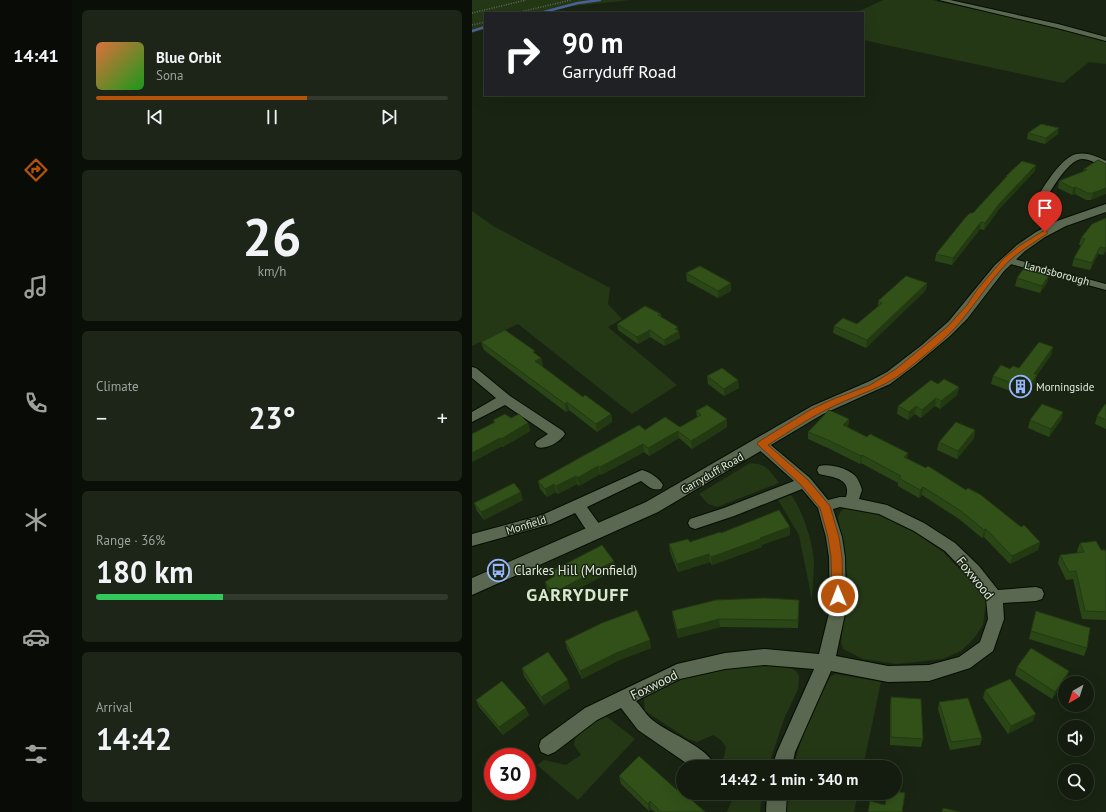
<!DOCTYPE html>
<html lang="en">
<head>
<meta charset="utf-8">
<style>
	body { margin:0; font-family:"PT Sans",sans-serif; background:#1c2517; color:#f1f3f6; height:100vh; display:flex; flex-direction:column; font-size:15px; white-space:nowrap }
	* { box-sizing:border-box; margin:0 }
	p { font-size:13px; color:#9da19e }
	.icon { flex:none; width:22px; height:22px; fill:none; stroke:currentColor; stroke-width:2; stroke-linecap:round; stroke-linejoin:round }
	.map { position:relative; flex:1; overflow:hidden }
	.drawer { display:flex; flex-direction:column; gap:10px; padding:10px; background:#0a0f08; width:400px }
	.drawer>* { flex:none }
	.banner { position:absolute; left:12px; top:12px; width:380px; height:84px; border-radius:0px; box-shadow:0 4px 16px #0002,0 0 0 1px #323a2e; background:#202124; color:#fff; overflow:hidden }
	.needle { width:26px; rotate:219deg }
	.controls { position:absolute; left:586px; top:676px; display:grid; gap:8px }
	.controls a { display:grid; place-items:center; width:36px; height:36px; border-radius:50%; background:#131c0e; box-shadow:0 4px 16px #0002,0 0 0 1px #323a2e; font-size:20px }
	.speed { position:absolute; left:12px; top:748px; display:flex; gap:8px; font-size:20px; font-weight:700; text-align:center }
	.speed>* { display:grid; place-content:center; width:52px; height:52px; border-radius:50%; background:#131c0e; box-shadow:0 4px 16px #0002,0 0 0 1px #323a2e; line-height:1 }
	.speed .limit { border:6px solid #d22; background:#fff; color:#111 }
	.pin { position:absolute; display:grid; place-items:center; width:34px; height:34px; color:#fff; margin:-41px -17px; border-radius:50% 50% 50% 0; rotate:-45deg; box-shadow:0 0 4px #0007 }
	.pin .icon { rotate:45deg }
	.me { position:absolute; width:44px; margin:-22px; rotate:359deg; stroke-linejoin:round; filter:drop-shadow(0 0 3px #0008) }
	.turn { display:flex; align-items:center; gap:14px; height:84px; padding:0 12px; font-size:18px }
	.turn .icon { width:52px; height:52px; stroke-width:2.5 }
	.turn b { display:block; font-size:28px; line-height:34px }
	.big { font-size:30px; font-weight:800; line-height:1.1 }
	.drawer .card { flex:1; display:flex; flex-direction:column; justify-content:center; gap:6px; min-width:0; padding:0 14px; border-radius:6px; background:#1c2517 }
	.drawer .dial { align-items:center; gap:0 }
	.dial b { font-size:52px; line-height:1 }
	.song { display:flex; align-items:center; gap:12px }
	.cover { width:48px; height:48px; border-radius:6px; background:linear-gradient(135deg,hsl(20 70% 55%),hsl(120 70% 35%)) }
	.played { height:4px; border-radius:2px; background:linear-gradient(90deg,#b45309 60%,#323a2e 60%) }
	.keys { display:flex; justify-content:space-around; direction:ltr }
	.heat { display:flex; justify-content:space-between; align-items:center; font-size:22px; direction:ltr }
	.charge { height:6px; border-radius:3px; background:linear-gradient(90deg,#34c759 36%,#323a2e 0) }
	.trip { position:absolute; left:204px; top:760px; width:226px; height:40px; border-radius:20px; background:#131c0e; box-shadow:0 4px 16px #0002,0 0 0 1px #323a2e; font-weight:800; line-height:40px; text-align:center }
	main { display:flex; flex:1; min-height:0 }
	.tab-bar { display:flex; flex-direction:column; width:72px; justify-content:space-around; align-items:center; background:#080b06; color:#9da19e }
	.tab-bar .icon { width:28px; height:28px }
	.tab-bar .active { color:#b45309 }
	.tab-bar b { font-size:18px; color:#f1f3f6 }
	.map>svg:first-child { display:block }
	.green { fill:#243816 }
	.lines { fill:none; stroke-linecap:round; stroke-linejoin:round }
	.stream { stroke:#4b6198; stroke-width:2.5 }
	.minor-casing { stroke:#050e01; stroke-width:2 }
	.tertiary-casing { stroke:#050e01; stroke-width:2 }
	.path { stroke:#636d5d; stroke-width:1.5; stroke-dasharray:1 1.5; stroke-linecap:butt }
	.minor { fill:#5a6851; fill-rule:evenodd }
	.tertiary { fill:#5a6851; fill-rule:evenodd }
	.wall { fill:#2a4616 }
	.shaded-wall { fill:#223912 }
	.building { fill:#315119; stroke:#223912 }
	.route { fill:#b45309; stroke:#753606 }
	.labels { text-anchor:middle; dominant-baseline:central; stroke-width:3; stroke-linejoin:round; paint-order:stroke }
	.street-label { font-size:11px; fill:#e2eade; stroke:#192512 }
	.poi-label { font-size:11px; fill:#e2eade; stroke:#192512; text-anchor:start }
	.near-poi-label { font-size:13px; fill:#e2eade; stroke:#192512; text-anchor:start }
	.near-street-label { font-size:13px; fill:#e2eade; stroke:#192512 }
	.near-district-label { font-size:18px; font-weight:bold; letter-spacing:1px; fill:#d7e8ce; stroke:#192512 }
</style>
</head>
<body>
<main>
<nav class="tab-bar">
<b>14:41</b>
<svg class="icon active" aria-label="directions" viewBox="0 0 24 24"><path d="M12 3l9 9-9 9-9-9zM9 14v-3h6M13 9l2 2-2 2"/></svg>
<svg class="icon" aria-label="music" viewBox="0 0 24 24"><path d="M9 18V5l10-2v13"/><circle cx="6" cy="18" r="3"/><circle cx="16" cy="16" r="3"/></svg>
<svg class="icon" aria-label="phone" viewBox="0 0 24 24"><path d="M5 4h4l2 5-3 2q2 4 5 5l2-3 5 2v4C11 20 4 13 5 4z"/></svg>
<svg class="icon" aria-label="climate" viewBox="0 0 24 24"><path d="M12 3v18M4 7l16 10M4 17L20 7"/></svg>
<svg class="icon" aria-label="car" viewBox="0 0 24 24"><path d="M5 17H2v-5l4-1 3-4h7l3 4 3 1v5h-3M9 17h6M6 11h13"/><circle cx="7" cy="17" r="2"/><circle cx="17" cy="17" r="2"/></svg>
<svg class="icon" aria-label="filters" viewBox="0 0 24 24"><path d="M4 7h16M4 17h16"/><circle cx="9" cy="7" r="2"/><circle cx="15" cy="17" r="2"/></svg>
</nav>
<section class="drawer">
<div class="card">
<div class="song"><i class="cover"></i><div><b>Blue Orbit</b><p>Sona</p></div></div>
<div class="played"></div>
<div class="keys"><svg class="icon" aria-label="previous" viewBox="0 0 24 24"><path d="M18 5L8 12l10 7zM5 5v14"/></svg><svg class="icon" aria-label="pause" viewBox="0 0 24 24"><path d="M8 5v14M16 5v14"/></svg><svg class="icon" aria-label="next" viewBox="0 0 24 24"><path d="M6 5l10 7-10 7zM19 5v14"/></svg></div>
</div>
<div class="card dial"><b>26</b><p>km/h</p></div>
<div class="card"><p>Climate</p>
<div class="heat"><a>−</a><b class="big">23°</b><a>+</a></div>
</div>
<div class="card"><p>Range · 36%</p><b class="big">180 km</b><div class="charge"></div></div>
<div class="card"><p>Arrival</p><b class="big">14:42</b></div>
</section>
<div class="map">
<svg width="634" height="812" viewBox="0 0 634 812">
	<rect width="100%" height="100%" fill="#192512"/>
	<!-- green -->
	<g class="green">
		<polygon points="0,0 159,0 91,7 78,13 13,13 13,29 0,33"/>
		<polygon points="411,0 460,0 593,29 634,41 634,64 617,62 591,83 391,40 391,13 383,13"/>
		<polygon points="0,211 21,226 138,288 136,304 150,319 136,327 205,385 160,414 46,324 0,346"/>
		<path d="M278 463C296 464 297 470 307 483L245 507 236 504 227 494Z"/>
		<path d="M319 495C331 511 341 542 342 563 342 575 340 588 340 600L327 535 306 500Z"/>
		<polygon points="374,508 403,512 433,526 471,552 509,591 514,602 511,625 502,638 489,651 471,659 425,664 391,659 371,649 369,642 376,581 366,517 369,511"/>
		<path d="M289 663 315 666 324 671 327 676 326 689 312 719 296 767H250L254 747 249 740 241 735 225 742 216 739 173 711 172 698C204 674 250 668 289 663Z"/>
		<polygon points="364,674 409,682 391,767 321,767 339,709 359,676"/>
		<polygon points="131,714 163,739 106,800 65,765 72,760 94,765 109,755 102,745 104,735"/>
		<polygon points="263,793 290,793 288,812 255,812"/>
		<polygon points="315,793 386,793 382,812 315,812"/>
	</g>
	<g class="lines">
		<!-- stream -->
		<g class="stream">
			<polyline points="68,13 106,3 128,0"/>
			<polyline points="0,31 13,27"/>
		</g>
		<defs>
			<g id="minor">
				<polygon points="467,0 478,0 586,24 634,37 634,41 585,28"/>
				<path d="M604 154C615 152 624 156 634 161V167C626 165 619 159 610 159 595 159 574 199 567 211L568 213 589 226 584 229 580 228 561 217 557 211C567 195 586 159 604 154Z"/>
				<polygon points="535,257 634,284 634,290 531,262 530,260 531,258"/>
				<path d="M0 367 4 368 38 396 91 431 93 434C88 442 74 450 65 447L63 444 65 441 76 434 33 405 0 422V412L24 398 0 378Z"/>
				<path d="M289 439 294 441 338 478 356 500 368 497H374C380 478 360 477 347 474L345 470 347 466C358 463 379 469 385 478 387 482 389 486 390 490L387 499 415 505 452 523 483 543 507 566 526 590 564 587 570 589 572 594 570 599 564 601 531 603 532 619 521 651 498 668 457 681 416 682 359 671 323 752 320 767H300L305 752 342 669 293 665 253 669 208 679 164 701C169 706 173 713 178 718 196 734 234 745 244 767H220L166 730 149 708 125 720 83 752 76 755 69 752 67 746 69 740 113 708 205 664 253 653 293 649 347 654 358 609 357 557 354 537 346 508 330 489 262 516 223 529 218 527 216 523 218 519 252 508 322 481 284 447 282 444 284 441ZM368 507 407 514 442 531 473 551 495 574 514 599 516 619 508 642 487 657 457 665 416 666 364 656 374 609 373 557 370 537 361 509Z"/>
				<path d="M170 470C178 472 187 478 191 485L189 489C180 491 176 486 169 481L115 507 133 532 130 536C117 540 110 522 103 513L79 524 0 546V534L70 515Z"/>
				<polygon points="295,793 315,793 314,812 294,812"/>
			</g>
			<polygon id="tertiary" points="634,204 634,212 594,226 573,237 553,251 532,271 495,319 478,336 442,366 418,384 351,414 186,512 0,595 0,578 174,502 340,406 398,381 415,372 450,345 477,321 523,265 545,245 564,232 585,221"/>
		</defs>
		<!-- minor casing -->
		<use href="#minor" class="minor-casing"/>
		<!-- tertiary casing -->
		<use href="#tertiary" class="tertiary-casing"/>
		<!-- path -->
		<g class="path">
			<polyline points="0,13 54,0"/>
			<polyline points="44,13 99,0"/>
			<polyline points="0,25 13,22"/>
		</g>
		<!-- minor -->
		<use href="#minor" class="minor"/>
		<!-- tertiary -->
		<use href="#tertiary" class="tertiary"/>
	</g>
	<!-- wall -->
	<g class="wall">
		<polygon points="556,133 586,134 573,144 555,139"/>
		<polygon points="634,164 619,200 614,200 603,194 600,195 586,188 587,181 611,172 612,169"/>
		<polygon points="563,171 526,210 526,211 512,230 508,229 480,265 463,261 464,254 534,178 534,176"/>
		<polygon points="634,218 634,251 631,255 626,254 618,270 600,266 602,258 609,245 607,245 609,238"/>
		<polygon points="214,273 259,283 259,291 246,298 215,281"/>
		<polygon points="577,275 575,283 568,293 543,286 545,278"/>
		<polygon points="455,283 454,290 394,348 361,333 362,326 385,324 406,307 406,301"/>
		<polygon points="189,314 189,317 206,331 208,338 193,346 178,337 166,344 146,330 145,324"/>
		<polygon points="9,342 63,354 69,358 71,366 70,366 111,397 139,414 140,422 125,432 97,410 94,412 12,350"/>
		<polygon points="581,347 579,355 565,375 563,383 553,396 519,384 521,376 538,369 547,368"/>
		<polygon points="235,376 266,380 267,388 252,396 236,384"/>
		<polygon points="466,384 487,387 485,395 468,409 463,406 449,418 443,414 436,420 425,414 426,406"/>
		<polygon points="634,405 634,429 623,424 625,416"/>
		<polygon points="224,411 255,419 255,427 220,449 207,438 177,456 172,452 129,475 128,474 107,486 105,484 86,494 84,492 75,497 68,489 66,481 208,427 225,417"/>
		<polygon points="591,412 589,420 577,437 556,428 558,420"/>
		<polygon points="39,418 56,423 58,431 31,447 30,446 0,462 0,434 22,423 21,420"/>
		<polygon points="377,419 376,427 435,459 568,542 566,550 538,564 512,537 510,538 487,519 450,495 447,498 426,486 426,483 389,463 388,464 356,448 336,439 336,432"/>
		<polygon points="503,430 502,438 485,459 465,450 467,442"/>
		<polygon points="51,500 12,520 5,511 2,503"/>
		<polygon points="318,527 318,535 289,545 290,547 240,565 238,562 206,572 198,552 197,544 218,542"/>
		<polygon points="608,543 634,552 634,620 610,619 601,579 594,580 586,563 588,555 606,553 605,551"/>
		<polygon points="144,569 83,601 75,590 73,582 81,577 80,571"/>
		<polygon points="327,600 326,628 248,627 206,638 201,619 200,611"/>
		<polygon points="564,611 615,648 612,656 557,639"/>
		<polygon points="93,641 179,648 145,661 110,679 95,649"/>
		<polygon points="545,667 597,671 594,679 580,699 543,675"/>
		<polygon points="50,668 98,688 72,705 52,676"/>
		<polygon points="513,690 561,721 536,734 511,698"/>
		<polygon points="419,697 451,739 449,747 418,745 418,705"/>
		<polygon points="4,700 57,715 31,735 7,707"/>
		<polygon points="467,702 510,738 508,745 478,750 466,709"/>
		<polygon points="147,776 205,790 233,812 183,812 179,809 177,811 149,784"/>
	</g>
	<!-- shaded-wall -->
	<g class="shaded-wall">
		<polygon points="587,128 586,134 573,144 574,138"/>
		<polygon points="564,165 563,171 526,210 526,211 512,230 513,223 526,205"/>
		<polygon points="604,187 603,194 600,195 601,188"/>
		<polygon points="634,188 634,194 619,200 621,193"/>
		<polygon points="509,222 508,229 480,265 481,258"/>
		<polygon points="628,247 626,254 618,270 620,263"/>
		<polygon points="634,247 634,251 631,255 633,248"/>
		<polygon points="577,275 575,283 568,293 570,286"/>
		<polygon points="259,283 259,291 246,298 246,291"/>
		<polygon points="455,283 454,290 394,348 395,340"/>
		<polygon points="206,327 206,332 207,331 208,338 193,346 192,340 203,329"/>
		<polygon points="178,330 178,337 166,344 165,337"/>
		<polygon points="581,347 579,355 560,382 562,374"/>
		<polygon points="69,358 71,366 65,369 63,361"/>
		<polygon points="565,375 563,383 553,396 555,389"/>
		<polygon points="266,380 267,388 252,396 252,389"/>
		<polygon points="487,387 485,395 468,409 469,401"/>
		<polygon points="464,398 463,406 449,418 450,410"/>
		<polygon points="95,402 97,410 94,412 93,404"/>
		<polygon points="444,406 443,414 436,420 437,412"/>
		<polygon points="591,412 589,420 577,437 579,429"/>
		<polygon points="139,414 140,422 125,432 124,424"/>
		<polygon points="255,419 255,427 220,449 219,441"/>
		<polygon points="377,419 376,427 371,433 371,425"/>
		<polygon points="56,423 58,431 31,447 29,439"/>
		<polygon points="503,430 502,438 485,459 486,451"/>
		<polygon points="206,431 207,438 177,456 176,448"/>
		<polygon points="28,438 30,446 0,462 0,453"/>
		<polygon points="171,444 172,452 129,475 128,467"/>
		<polygon points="436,453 435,461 432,457"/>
		<polygon points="390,455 389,463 388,464 389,456"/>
		<polygon points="126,466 128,474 107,486 105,478"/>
		<polygon points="104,476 105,484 86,494 84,486"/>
		<polygon points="82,484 84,492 75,497 73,489"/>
		<polygon points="451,487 450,495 447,498 448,490"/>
		<polygon points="49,492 51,500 12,520 9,512"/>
		<polygon points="318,527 318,535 289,545 290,547 240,565 239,557 288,538"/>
		<polygon points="514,529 512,537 510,538 512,530"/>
		<polygon points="568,542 566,550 538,564 540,556"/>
		<polygon points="237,554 238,562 206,572 205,564"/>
		<polygon points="142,561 144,569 83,601 81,593"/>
		<polygon points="247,619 248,627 206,638 205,630"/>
		<polygon points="178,640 179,648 145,661 110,679 108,671 144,653"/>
		<polygon points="597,671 594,679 580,699 583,692"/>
		<polygon points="96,680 98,688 72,705 69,697"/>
		<polygon points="54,708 57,715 31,735 27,727"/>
		<polygon points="564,714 561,721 536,734 539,726"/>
		<polygon points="178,801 179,809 177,811 176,804"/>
	</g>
	<!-- building -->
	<g class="building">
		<polygon points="569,124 587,128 574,138 556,133"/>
		<polygon points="626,160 634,164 634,188 621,193 615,193 604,187 601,188 587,181 615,170 612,169"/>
		<polygon points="550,161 564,165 526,205 527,204 513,223 509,222 481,258 464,254 493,218 498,213 501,213 535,176 534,176"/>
		<polygon points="634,218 634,247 633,248 628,247 620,263 602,258 613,239 609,238 620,224"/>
		<polygon points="228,266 259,283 246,291 214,273"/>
		<polygon points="552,268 577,275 570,286 545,278"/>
		<polygon points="434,276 455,283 395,340 362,326 371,318 385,324 410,303 406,301"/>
		<polygon points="173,306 189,314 186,315 206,327 203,329 207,331 192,340 178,330 165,337 145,324"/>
		<polygon points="33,330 63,351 61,352 69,358 63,361 111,397 113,395 139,414 124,424 95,402 93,404 9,342"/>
		<polygon points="567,342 581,347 562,374 565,375 555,389 521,376 529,365 538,369 541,366 547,368"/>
		<polygon points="250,368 266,380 252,389 235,376"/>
		<polygon points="472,379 487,387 469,401 464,398 450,410 444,406 437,412 426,406 459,380 466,384"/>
		<polygon points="570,404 591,412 579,429 558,420"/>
		<polygon points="633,404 634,405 634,420 625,416"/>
		<polygon points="235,405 255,419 219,441 206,431 176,448 171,444 128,467 126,466 105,478 104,476 84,486 82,484 73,489 66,481 167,425 173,430 193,417 208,427 229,415 224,411"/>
		<polygon points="357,410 377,419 371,425 395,437 398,434 436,453 432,457 454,468 456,466 494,490 496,488 509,495 549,527 552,525 568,542 540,556 514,529 512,530 489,511 451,487 448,490 427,478 429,476 390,455 389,456 356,440 336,432"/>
		<polygon points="33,414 39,418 47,414 56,423 29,439 28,438 0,453 0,434 23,422 21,420"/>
		<polygon points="484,422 503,430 486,451 467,442"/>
		<polygon points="42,483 49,492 9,512 2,503"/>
		<polygon points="307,510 318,527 288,538 289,539 239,557 237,554 205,564 197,544 216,539 218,542 248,532 249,533"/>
		<polygon points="624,541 629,550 633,550 634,552 634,612 613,611 604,571 597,572 588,555 612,552 608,543"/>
		<polygon points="130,545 142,561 81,593 73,582 83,576 80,571"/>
		<polygon points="293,598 327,600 326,620 247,619 205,630 200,611 244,600"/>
		<polygon points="165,610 178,640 144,653 108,671 93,641 130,623"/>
		<polygon points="564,611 618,628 615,648 559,631"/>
		<polygon points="559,648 597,671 583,692 545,667"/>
		<polygon points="76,652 96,680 69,697 50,668"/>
		<polygon points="538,679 564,714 539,726 513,690"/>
		<polygon points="30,681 54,708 27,727 4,700"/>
		<polygon points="419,697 449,699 451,739 419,737"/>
		<polygon points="496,698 510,738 479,742 467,702"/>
		<polygon points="167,756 205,790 207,788 211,792 211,793 212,793 233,812 189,812 178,801 176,804 147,776"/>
		<polygon points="423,791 433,793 430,812 396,812 398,801 413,805 415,793 423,793"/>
		<polygon points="471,808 488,812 470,812"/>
	</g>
	<!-- route -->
	<path class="route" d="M573 230 575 231V234C562 242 550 250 538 260 517 281 502 307 483 328 468 344 449 358 432 372 411 388 387 394 364 405 340 416 318 431 296 445L336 480 358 506 367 537 370 557 371 596 370 599 366 601 362 599 360 596 359 557 356 537 348 508 329 485 285 444 286 442 338 410 359 400 398 385 424 369 475 327 495 305 505 290 532 258 547 246Z"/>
	<!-- icons -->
	<defs>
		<symbol id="building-ring" viewBox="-11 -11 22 22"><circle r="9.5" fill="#192512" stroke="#98b6fd" stroke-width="1.5"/><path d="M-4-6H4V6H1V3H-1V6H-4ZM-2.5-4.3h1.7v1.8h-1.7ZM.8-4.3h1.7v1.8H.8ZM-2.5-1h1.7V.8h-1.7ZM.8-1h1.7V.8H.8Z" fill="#98b6fd"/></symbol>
		<symbol id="bus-ring" viewBox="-11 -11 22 22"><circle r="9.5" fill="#192512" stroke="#98b6fd" stroke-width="1.5"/><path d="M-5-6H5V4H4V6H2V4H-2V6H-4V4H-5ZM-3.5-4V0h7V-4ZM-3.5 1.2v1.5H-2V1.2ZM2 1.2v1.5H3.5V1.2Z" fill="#98b6fd"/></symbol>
	</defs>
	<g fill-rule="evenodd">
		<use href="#building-ring" x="536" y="374" width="25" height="25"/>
		<use href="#bus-ring" x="14" y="558" width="25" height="25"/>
	</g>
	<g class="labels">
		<!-- street labels -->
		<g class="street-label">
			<text transform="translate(585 273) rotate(15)">Landsborough</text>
			<text transform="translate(240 473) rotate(-30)">Garryduff Road</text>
			<text transform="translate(54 525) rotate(-17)">Monfield</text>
		</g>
		<!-- poi labels -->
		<g class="poi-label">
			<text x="564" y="387">Morningside</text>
		</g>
		<!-- near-poi labels -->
		<g class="near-poi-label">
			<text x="42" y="570">Clarkes Hill (Monfield)</text>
		</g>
		<!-- near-street labels -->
		<g class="near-street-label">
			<text transform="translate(503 578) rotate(51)">Foxwood</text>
			<text transform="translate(182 685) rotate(-26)">Foxwood</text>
		</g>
		<!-- near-district labels -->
		<g class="near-district-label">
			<text x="106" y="594">GARRYDUFF</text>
		</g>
	</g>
</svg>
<div class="controls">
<a><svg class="needle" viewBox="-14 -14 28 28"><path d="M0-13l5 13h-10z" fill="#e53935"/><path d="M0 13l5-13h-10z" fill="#9da19e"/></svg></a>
<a><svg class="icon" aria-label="sound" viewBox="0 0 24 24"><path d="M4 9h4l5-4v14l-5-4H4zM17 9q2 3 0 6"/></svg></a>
<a><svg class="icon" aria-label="search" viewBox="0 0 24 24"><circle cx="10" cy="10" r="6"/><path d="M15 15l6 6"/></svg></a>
</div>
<div class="speed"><div class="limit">30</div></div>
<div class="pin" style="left:573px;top:232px;background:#d93025"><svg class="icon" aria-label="arrive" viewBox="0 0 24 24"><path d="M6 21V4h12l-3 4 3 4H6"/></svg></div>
<svg class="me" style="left:366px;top:596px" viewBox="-20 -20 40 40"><circle r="17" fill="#b45309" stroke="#fff" stroke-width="3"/><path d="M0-11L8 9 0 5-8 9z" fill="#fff"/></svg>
<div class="trip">14:42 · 1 min · 340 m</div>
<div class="banner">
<div class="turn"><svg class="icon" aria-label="right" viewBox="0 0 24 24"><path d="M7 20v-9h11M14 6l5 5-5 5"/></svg><div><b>90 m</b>Garryduff Road</div></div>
</div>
</div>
</main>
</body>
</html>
